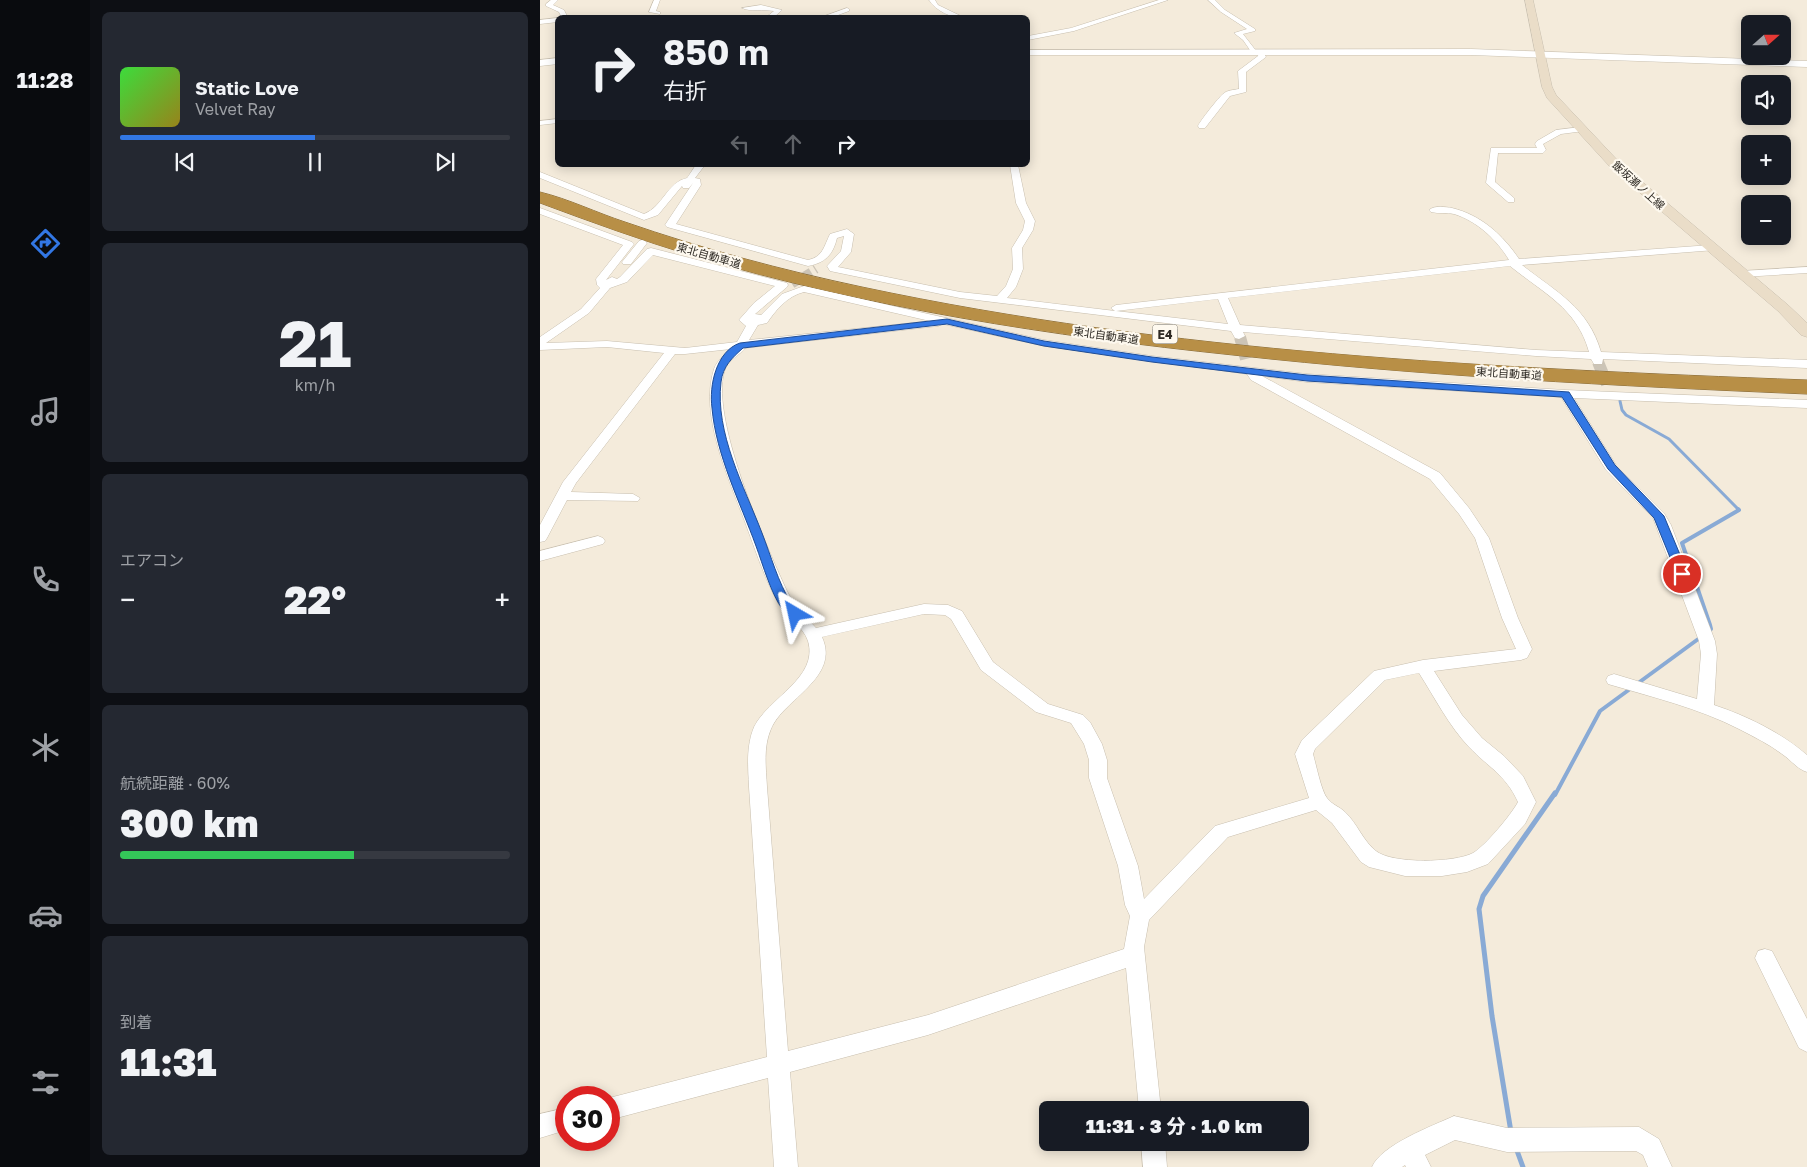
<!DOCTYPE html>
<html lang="ja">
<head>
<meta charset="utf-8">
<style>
	body { margin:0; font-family:"Golos Text","Noto Sans JP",sans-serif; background:#242831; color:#f1f3f6; height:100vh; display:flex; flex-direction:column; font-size:19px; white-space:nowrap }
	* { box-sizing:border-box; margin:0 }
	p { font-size:16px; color:#9ea1a6 }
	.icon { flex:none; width:28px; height:28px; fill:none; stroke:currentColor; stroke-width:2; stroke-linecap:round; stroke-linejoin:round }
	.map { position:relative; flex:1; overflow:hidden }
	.sheet { display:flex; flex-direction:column; gap:12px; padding:12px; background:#0d0f14; width:450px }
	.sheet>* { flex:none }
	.hud { position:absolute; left:15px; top:15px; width:475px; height:152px; border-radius:8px; box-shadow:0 2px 12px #0003; background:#171b24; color:#f1f3f6; overflow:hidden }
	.needle { width:32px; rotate:69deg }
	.buttons { position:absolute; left:1201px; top:15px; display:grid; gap:10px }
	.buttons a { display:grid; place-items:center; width:50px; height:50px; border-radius:8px; background:#171b24; box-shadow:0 2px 12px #0003; font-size:25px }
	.speed { position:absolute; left:15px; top:1086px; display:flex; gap:10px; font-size:25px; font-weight:700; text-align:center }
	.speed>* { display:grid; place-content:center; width:65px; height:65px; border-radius:50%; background:#171b24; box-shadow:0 2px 12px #0003; line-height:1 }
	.speed .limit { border:8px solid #d22; background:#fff; color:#111 }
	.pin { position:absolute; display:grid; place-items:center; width:42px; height:42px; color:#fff; margin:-21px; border:2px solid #fff; border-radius:50%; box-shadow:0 1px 5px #0007 }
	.me { position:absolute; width:55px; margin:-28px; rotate:324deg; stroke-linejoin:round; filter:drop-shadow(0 0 4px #0008) }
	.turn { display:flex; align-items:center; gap:18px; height:105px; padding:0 25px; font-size:22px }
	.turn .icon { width:65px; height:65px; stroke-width:2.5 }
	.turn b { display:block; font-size:35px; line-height:42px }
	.lanes { display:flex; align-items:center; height:48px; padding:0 25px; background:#0003; justify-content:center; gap:25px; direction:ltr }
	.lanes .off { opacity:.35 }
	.big { font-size:38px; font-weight:800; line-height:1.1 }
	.sheet .tile { flex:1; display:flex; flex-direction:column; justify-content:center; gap:8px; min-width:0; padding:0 18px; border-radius:8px; background:#242831 }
	.sheet .dial { align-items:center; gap:0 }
	.dial b { font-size:65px; line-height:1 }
	.song { display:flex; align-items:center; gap:15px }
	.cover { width:60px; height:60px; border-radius:8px; background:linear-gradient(135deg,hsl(120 70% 55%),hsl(50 70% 35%)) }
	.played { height:5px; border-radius:2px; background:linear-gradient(90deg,#3277e4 50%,#363941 50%) }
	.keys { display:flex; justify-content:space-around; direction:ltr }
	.heat { display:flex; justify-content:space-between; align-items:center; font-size:28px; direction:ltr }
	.charge { height:8px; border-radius:4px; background:linear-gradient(90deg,#34c759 60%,#363941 0) }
	.trip { position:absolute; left:499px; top:1101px; width:270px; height:50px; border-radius:8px; background:#171b24; box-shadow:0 2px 12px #0003; font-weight:800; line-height:50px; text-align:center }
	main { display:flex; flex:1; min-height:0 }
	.menu { display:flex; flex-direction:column; width:90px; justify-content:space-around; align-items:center; background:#090b0e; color:#9ea1a6 }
	.menu .icon { width:35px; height:35px }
	.menu .selected { color:#3277e4 }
	.menu b { font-size:22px; color:#f1f3f6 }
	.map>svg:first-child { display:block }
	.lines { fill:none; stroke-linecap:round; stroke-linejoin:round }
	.stream-far2 { stroke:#89aad5; stroke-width:3 }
	.stream-far1 { stroke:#89aad5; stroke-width:4 }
	.stream { stroke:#89aad5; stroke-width:5 }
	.minor-tunnel-far1 { stroke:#ccc4b6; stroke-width:9; stroke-dasharray:9 4.5; stroke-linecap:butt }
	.minor-tunnel { stroke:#ccc4b6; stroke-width:12; stroke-dasharray:12 6; stroke-linecap:butt }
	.minor-casing { stroke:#c8bfaf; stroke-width:1 }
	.tertiary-casing { stroke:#c8bfaf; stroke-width:1 }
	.secondary-casing { stroke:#c8bfaf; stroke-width:1 }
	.motorway-casing { stroke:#886c3a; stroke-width:1 }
	.minor { fill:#fff; fill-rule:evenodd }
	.tertiary { fill:#fff; fill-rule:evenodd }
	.secondary { fill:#eaddc8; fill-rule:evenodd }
	.motorway { fill:#b88f46; fill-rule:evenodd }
	.route { fill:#3277e4; stroke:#204d94 }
	.labels { text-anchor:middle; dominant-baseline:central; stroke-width:4.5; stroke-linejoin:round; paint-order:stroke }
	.far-street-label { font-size:11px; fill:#2e2a24; stroke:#fef9ef }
	.shield { fill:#fef9ef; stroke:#6c6861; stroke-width:1 }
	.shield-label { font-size:12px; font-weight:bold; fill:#2e2a24 }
</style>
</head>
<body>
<main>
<nav class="menu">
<b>11:28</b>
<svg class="icon selected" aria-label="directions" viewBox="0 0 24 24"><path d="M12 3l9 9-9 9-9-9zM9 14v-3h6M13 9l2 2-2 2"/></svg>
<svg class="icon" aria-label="music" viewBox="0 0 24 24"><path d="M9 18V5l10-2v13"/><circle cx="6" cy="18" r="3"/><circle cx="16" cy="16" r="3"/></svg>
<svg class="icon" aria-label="phone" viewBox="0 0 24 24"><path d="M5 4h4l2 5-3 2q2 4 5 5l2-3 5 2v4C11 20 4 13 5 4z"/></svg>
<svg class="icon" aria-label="climate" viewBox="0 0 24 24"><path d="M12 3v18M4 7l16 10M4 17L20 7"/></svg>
<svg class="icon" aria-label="car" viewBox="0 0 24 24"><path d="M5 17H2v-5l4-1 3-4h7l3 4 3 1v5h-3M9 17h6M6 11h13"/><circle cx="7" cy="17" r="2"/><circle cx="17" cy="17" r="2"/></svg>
<svg class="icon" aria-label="filters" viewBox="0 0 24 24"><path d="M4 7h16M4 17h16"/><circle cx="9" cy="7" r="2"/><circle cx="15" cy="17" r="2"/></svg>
</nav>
<section class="sheet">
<div class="tile">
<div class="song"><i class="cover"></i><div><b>Static Love</b><p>Velvet Ray</p></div></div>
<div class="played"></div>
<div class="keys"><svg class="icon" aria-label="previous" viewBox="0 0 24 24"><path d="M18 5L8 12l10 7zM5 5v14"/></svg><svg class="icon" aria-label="pause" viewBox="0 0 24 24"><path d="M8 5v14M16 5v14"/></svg><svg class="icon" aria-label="next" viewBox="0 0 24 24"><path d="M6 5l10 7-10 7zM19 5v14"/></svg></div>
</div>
<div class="tile dial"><b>21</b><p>km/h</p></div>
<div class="tile"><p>エアコン</p>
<div class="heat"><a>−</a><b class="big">22°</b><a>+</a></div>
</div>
<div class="tile"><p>航続距離 · 60%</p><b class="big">300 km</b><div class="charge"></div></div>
<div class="tile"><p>到着</p><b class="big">11:31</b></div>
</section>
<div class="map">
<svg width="1267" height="1167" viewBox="0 0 1267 1167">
	<rect width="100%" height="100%" fill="#f4ebdb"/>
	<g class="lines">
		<!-- stream-far2 -->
		<polyline class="stream-far2" points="1080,401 1082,410 1086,415 1129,439 1199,510"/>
		<!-- stream-far1 -->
		<g class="stream-far1">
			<polyline points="1169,632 1171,629 1170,625 1142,543 1199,510 1198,509"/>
			<polyline points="1015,795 1060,711 1161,637"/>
		</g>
		<!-- stream -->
		<g class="stream">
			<polyline points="971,1132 952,1016 939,909 943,896 1015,793"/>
			<polyline points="976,1148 983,1167"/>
		</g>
		<!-- minor-tunnel-far1 -->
		<polyline class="minor-tunnel-far1" points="252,284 276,269"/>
		<!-- minor-tunnel -->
		<g class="minor-tunnel">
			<polyline points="700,337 706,359"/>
			<polyline points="1058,362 1067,384"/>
		</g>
		<defs>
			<g id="minor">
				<polygon points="11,0 18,0 13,5 24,10 28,18 22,18 19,12 6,6 6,4"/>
				<polygon points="114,0 120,0 116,11 120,12 120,14 109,12"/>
				<path d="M389 0H395L398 5 425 18C411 18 396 11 389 0Z"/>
				<polygon points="619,0 628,0 534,31 488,40 488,36 531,28"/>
				<polygon points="668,0 675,0 685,10 715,29 715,31 703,34 717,52 716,53 712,53 703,40 694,33 707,29 681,12"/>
				<path d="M221 5 242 10 233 18H225L234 11C224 9 210 12 202 8Z"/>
				<polygon points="307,8 309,9 309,11 290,18 279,18"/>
				<polygon points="18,18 18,22 0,24 0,20"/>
				<path d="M719 51H723L726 57 706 72V92L690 96 665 128H659L658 126C660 121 679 97 683 94 687 90 694 90 699 89L698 71 718 56Z"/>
				<polygon points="18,119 18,123 0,125 0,121"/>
				<polygon points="1041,127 1045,129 1044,131 1021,134 1003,144 1006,150 1003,153 958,153 955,182 974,198 974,202 968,202 946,183 951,148 997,148 995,144 997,141 1016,130"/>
				<path d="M156 165H165L155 178 160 179 161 185 136 224 268 260C283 257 284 246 290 234L307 229 314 234 311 252 298 267 420 292 457 296 466 286 473 269 472 248 483 230 485 221 476 203 470 165H478L486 203 495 221 493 230 482 248 483 269 476 287 467 298 575 311 571 308 576 305 969 260C957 240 937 221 914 214 907 212 899 214 891 212L889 210C895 205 905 207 912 208 941 215 963 235 979 259L1171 245 1175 246V250L982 265C1016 292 1048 307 1061 352L1267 360V368L1063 359 1062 364H1054L1051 359 996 356 703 332 705 336 699 339 695 338 691 331 420 298 290 271 287 266 301 251 304 236 297 238C293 255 285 263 268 266L127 227 125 225 153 183 149 188H143L142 186 118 215 104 220 0 178V172L104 214C123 207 127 182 147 178ZM970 266C1003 293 1037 308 1049 352L996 350 700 325 688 298ZM678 299 688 324 576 311Z"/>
				<path d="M0 208 92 242 94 244 66 280 72 277 77 279 80 277 107 249 111 248 247 283 248 285 247 287 215 314 221 315 242 294 264 286 504 340 612 356 767 374 1025 390 1267 400V408L1034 398 1076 465 1124 513 1131 525 1175 641 1177 654 1174 705C1207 716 1240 732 1267 755V772C1257 769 1251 760 1242 754 1229 744 1214 737 1199 729 1158 708 1112 697 1068 684L1066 680 1068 676 1074 674 1157 699 1161 654 1159 641 1113 518 1066 470 1021 397 767 382 722 376 900 473 929 508 949 538 978 618 992 649 987 658 981 660 894 671 922 715 942 738 964 756 983 776 996 802 985 824 948 864 927 872 902 876H865L829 867 821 862 792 823 776 810 688 837 609 920 604 947 621 1110H599L586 968 388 1035 250 1072 258 1167H234L228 1078 69 1120V1098L227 1057 209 787C208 767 206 746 214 727 228 698 279 678 268 641 263 626 245 616 238 603 224 577 215 549 205 522 189 479 159 415 174 369 177 360 185 355 191 349L145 354H135L36 483 31 492 93 494 100 498 98 501 27 500 7 538 5 541 0 542V525L23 482 124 353 67 347 0 350V337L41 309 60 288 57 285 56 279 83 245 0 214ZM113 255 235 286 214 303 199 320 206 326 197 342 145 348 67 341 6 343 49 313 70 288 87 282ZM264 292 390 321 209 340 218 325 227 323C236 310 247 296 264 292ZM403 324 504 346 707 374 711 380 890 479 919 514 935 538 962 618 976 649 883 660 834 671 762 740 755 754 769 798 675 826 604 899 598 866 567 778V760L562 744 550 722 543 715 508 704 453 662 422 611 408 605 384 604 276 628 254 604 247 591C227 548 166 410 186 367 190 359 200 355 205 348L398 326ZM384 614 405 615 411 619 441 670 496 712 531 723 544 744 549 760V778L578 866 585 905 590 916 584 949 388 1015 248 1051 227 787C226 768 223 747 231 729 243 699 301 678 282 637ZM879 673C895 698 909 726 929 747 949 768 965 774 978 802 971 815 945 846 933 853 914 863 852 864 836 851 823 841 817 823 805 812 800 807 791 804 787 798 781 790 776 764 773 754L775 749 845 680Z"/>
				<polygon points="102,240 105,241 107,243 91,264 83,264 82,262 99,241"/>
				<polygon points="1267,267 1267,273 1202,277 1197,274 1202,271"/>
				<polygon points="58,536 63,538 65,541 63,544 0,561 0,551"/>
				<polygon points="1225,949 1232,951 1267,1019 1267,1052 1259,1048 1215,958 1218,951"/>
				<polygon points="26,1108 26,1130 0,1138 0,1114"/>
				<path d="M914 1116 967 1128 1099 1127 1119 1139 1132 1167H1108L1103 1155 1096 1151 967 1152 915 1140 885 1155 891 1167H866L865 1165 862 1167H832C841 1145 892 1126 914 1116Z"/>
				<polygon points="601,1142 625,1142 627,1167 603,1167"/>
			</g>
			<g id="tertiary">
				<polygon points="931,49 1267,61 1267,67 931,55 488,55 488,50"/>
				<polygon points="18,58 18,64 0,66 0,60"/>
			</g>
			<polygon id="secondary" points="985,0 993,0 1012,87 1016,95 1080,163 1248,305 1267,323 1267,337 1261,335 1238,311 1072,169 1007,98 1002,87"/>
			<path id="motorway" d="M0 192C29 199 57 213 85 222 163 249 242 270 322 287 632 353 952 368 1267 380V394C1075 386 884 376 693 355 511 336 329 308 153 256 101 240 51 222 0 203Z"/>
		</defs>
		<!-- minor casing -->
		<use href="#minor" class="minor-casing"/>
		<!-- tertiary casing -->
		<use href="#tertiary" class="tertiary-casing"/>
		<!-- secondary casing -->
		<use href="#secondary" class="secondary-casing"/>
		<!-- motorway casing -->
		<use href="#motorway" class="motorway-casing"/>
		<!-- minor -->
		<use href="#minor" class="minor"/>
		<!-- tertiary -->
		<use href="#tertiary" class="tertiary"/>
		<!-- secondary -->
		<use href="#secondary" class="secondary"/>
		<!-- motorway -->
		<use href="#motorway" class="motorway"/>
	</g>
	<!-- route -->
	<path class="route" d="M407 319 504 341 612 357 767 375 1029 392 1075 465 1124 516 1148 574 1146 577H1138L1114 518 1068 469 1022 397 767 381 612 362 504 346 407 324 203 348C192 358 183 366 181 382 175 433 204 486 222 533 231 556 238 582 251 603 254 607 258 610 261 614L255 618C251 617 246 614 243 610 231 594 223 565 216 546 200 502 176 455 172 408 169 386 176 351 200 343Z"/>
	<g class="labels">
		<!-- far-street labels -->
		<g class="far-street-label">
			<text transform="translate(1099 185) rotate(42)">飯坂瀬ノ上線</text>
			<text transform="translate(169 255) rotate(16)">東北自動車道</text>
			<text transform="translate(566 335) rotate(8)">東北自動車道</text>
			<text transform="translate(969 373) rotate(4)">東北自動車道</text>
		</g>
		<!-- shield labels -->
		<rect class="shield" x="612.5" y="324.5" width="25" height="19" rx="4"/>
		<g class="shield-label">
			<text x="625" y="334">E4</text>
		</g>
	</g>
</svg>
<div class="buttons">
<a><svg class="needle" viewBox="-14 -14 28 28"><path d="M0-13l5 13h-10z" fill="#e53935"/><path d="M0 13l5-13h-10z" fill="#9ea1a6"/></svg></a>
<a><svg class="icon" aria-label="sound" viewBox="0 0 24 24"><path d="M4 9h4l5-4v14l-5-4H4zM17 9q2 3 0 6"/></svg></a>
<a>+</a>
<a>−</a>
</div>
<div class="speed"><div class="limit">30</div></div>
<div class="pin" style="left:1142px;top:574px;background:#d93025"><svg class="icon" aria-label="arrive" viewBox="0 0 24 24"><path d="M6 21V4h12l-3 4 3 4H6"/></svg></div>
<svg class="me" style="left:255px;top:614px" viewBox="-20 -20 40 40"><path d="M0-17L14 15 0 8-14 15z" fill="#3277e4" stroke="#fff" stroke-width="4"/></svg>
<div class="trip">11:31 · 3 分 · 1.0 km</div>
<div class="hud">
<div class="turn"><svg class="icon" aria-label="right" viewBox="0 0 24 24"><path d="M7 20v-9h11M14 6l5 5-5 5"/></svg><div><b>850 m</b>右折</div></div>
<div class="lanes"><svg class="icon off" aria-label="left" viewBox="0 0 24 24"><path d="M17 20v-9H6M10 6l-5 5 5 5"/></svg><svg class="icon off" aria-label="ahead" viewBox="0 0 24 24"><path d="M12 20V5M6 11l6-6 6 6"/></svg><svg class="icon" aria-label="right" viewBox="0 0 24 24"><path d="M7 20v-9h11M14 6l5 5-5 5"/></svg></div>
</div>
</div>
</main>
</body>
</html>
